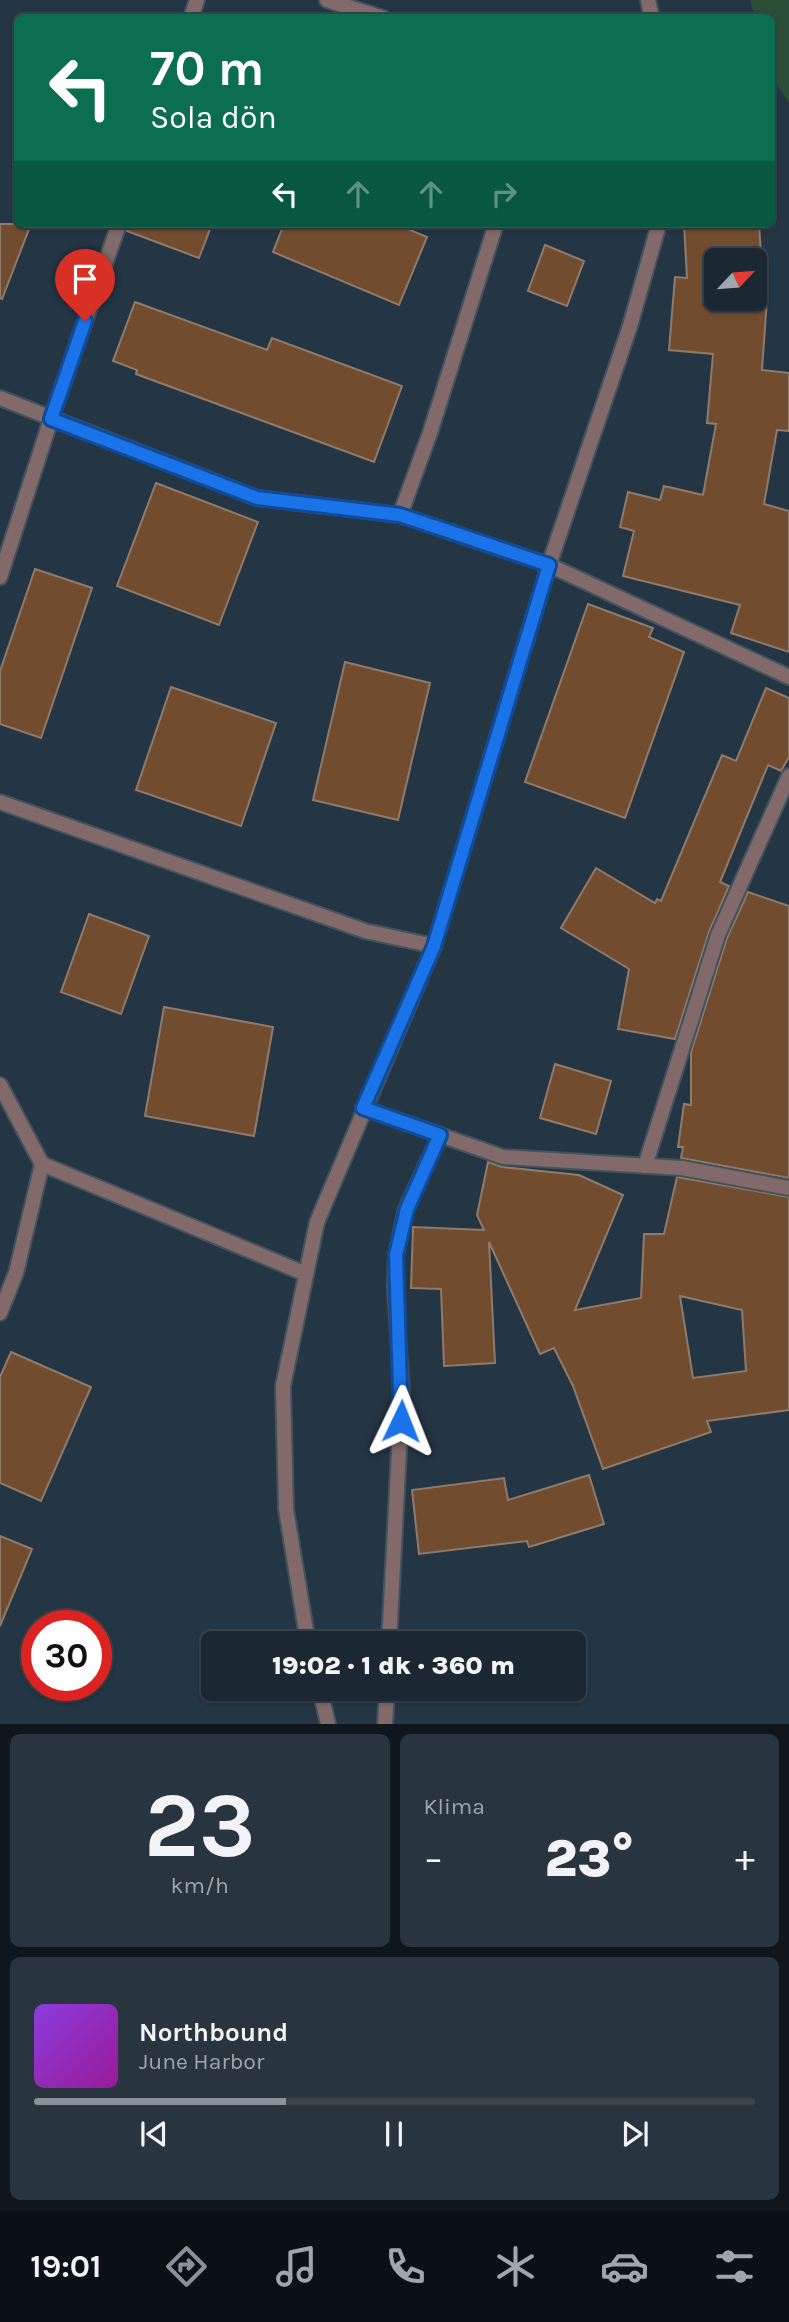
<!DOCTYPE html>
<html lang="tr">
<head>
<meta charset="utf-8">
<style>
	body { margin:0; font-family:Karla,sans-serif; background:#28343e; color:#f1f3f6; height:100vh; display:flex; flex-direction:column; font-size:26px; white-space:nowrap }
	* { box-sizing:border-box; margin:0 }
	p { font-size:23px; color:#a0a6ac }
	.icon { flex:none; width:38px; height:38px; fill:none; stroke:currentColor; stroke-width:2; stroke-linecap:round; stroke-linejoin:round }
	.map { position:relative; height:1724px; overflow:hidden }
	.sheet { display:flex; flex-direction:column; gap:10px; padding:10px; background:#0f161c; flex:1 }
	.sheet>* { flex:none }
	.top-card { position:absolute; left:14px; top:14px; width:761px; height:214px; border-radius:10px; box-shadow:0 2px 5px #0004,0 0 0 2px #39444d; background:#0b6e4f; color:#fff; overflow:hidden }
	.needle { width:46px; rotate:64deg }
	.buttons { position:absolute; left:704px; top:248px; display:grid; gap:14px }
	.buttons a { display:grid; place-items:center; width:63px; height:63px; border-radius:10px; background:#1b2832; box-shadow:0 2px 5px #0004,0 0 0 2px #39444d; font-size:35px }
	.speed { position:absolute; left:21px; top:1610px; display:flex; gap:14px; font-size:35px; font-weight:700; text-align:center }
	.speed>* { display:grid; place-content:center; width:91px; height:91px; border-radius:50%; background:#1b2832; box-shadow:0 2px 5px #0004,0 0 0 2px #39444d; line-height:1 }
	.speed .limit { border:10px solid #d22; background:#fff; color:#111 }
	.pin { position:absolute; display:grid; place-items:center; width:60px; height:60px; color:#fff; margin:-72px -30px; border-radius:50% 50% 50% 0; rotate:-45deg; box-shadow:0 0 7px #0007 }
	.pin .icon { rotate:45deg }
	.me { position:absolute; width:77px; margin:-38px; rotate:2deg; stroke-linejoin:round; filter:drop-shadow(0 0 5px #0008) }
	.turn { display:flex; align-items:center; gap:24px; height:147px; padding:0 21px; font-size:32px }
	.turn .icon { width:91px; height:91px; stroke-width:2.5 }
	.turn b { display:block; font-size:49px; line-height:60px }
	.lanes { display:flex; align-items:center; height:66px; padding:0 21px; background:#0003; justify-content:center; gap:35px; direction:ltr }
	.lanes .off { opacity:.35 }
	.big { font-size:52px; font-weight:800; line-height:1.1 }
	.sheet .widget { flex:1; display:flex; flex-direction:column; justify-content:center; gap:10px; min-width:0; padding:0 24px; border-radius:10px; background:#28343e }
	.sheet .dial { align-items:center; gap:0 }
	.dial b { font-size:91px; line-height:1 }
	.song { display:flex; align-items:center; gap:21px }
	.cover { width:84px; height:84px; border-radius:10px; background:linear-gradient(135deg,hsl(270 70% 55%),hsl(300 70% 35%)) }
	.played { height:7px; border-radius:4px; background:linear-gradient(90deg,#8c9099 35%,#39444d 35%) }
	.keys { display:flex; justify-content:space-around; direction:ltr }
	.heat { display:flex; justify-content:space-between; align-items:center; font-size:38px; direction:ltr }
	.sheet .tiles { flex:1; display:grid; gap:10px; grid-template-columns:1fr 1fr }
	.widget:last-child { grid-column:span 2 }
	.trip { position:absolute; left:201px; top:1631px; width:385px; height:70px; border-radius:10px; background:#1b2832; box-shadow:0 2px 5px #0004,0 0 0 2px #39444d; font-weight:800; line-height:70px; text-align:center }
	.tabs { display:flex; height:112px; justify-content:space-around; align-items:center; background:#0b1014; color:#a0a6ac }
	.tabs .icon { width:49px; height:49px }
	.tabs .on { color:#8c9099 }
	.tabs b { font-size:32px; color:#f1f3f6 }
	.map>svg:first-child { display:block }
	.green { fill:#2a4e35 }
	.building { fill:#714c2f; stroke:#8f7b6c; stroke-width:2; fill-rule:evenodd }
	.lines { fill:none; stroke-linecap:round; stroke-linejoin:round }
	.minor-casing { stroke:#42525f; stroke-width:18 }
	.tertiary-casing { stroke:#42525f; stroke-width:18 }
	.minor { stroke:#816a69; stroke-width:14 }
	.tertiary { stroke:#816a69; stroke-width:14 }
	.route-casing { stroke:#114b97; stroke-width:18 }
	.route { stroke:#1a73e8; stroke-width:12 }
</style>
</head>
<body>
<div class="map">
<svg width="789" height="1724" viewBox="0 0 789 1724">
	<rect width="100%" height="100%" fill="#243543"/>
	<!-- green -->
	<polygon class="green" points="750,0 789,0 789,103 772,77 772,18 755,17"/>
	<!-- building -->
	<g class="building">
		<polygon points="0,224 31,224 2,299 0,298"/>
		<polygon points="128,224 212,224 199,258 127,231"/>
		<polygon points="284,224 396,224 427,237 399,305 273,252"/>
		<path d="M684 224H759L763 285H768L762 370 789 373V431L777 430 764 504 789 511V652L731 633 740 605 623 576 634 531 620 527 628 492 660 500 664 486 703 495 716 424 707 423 713 354 669 350 675 277 687 278ZM716 261H754V299H716Z"/>
		<polygon points="545,245 584,261 567,306 528,291"/>
		<polygon points="135,302 267,350 272,338 402,386 374,462 136,374 137,370 113,361"/>
		<polygon points="156,483 258,522 219,625 117,586"/>
		<polygon points="35,569 92,588 41,738 0,724 0,671"/>
		<polygon points="588,604 653,628 649,637 684,652 625,818 525,782"/>
		<polygon points="345,662 430,683 398,820 313,800"/>
		<polygon points="171,687 276,723 241,826 136,790"/>
		<polygon points="766,688 789,698 789,757 781,771 768,765 720,882 729,886 709,932 675,1039 618,1029 629,969 561,928 596,868 655,903 657,899 661,901 722,755 736,761"/>
		<polygon points="748,892 789,906 789,1178 681,1158 683,1147 678,1147 684,1104 691,1105 691,1052 727,938"/>
		<polygon points="89,914 149,936 121,1014 61,992"/>
		<polygon points="164,1007 273,1027 254,1136 145,1116"/>
		<polygon points="555,1064 611,1081 596,1134 540,1118"/>
		<path d="M488 1162 502 1167 579 1175 623 1195 575 1310 641 1298 644 1234H664L677 1177 789 1197V1410L707 1421 711 1432 603 1469 573 1386 554 1348 540 1354 489 1242 495 1363 444 1366 441 1289 411 1288 413 1227 484 1230 477 1215ZM680 1296 742 1310 746 1371 693 1378Z"/>
		<polygon points="11,1352 91,1387 41,1501 0,1483 0,1377"/>
		<polygon points="589,1475 604,1524 529,1547 527,1541 419,1554 412,1490 504,1478 508,1500"/>
		<polygon points="0,1536 32,1549 0,1626"/>
	</g>
	<g class="lines">
		<defs>
			<g id="minor">
				<polyline points="327,0 383,18"/>
				<polyline points="191,18 197,0"/>
				<polyline points="0,398 257,498 400,515 549,565 789,677"/>
				<polyline points="400,515 430,433 496,224"/>
				<polyline points="0,577 51,419 119,224"/>
				<polyline points="0,802 365,931 434,946"/>
				<polyline points="0,1085 42,1164 306,1274"/>
				<polyline points="363,1108 503,1157 682,1168 789,1188"/>
				<polyline points="645,1166 718,935 789,776"/>
				<polyline points="0,1313 16,1273 42,1164"/>
				<polyline points="389,1643 402,1393 395,1288 396,1255 406,1209 440,1135"/>
				<polyline points="385,1724 387,1689"/>
			</g>
			<g id="tertiary">
				<polyline points="648,0 652,18"/>
				<polyline points="308,1643 286,1509 283,1386 317,1222 434,946 549,565 630,326 659,224"/>
				<polyline points="320,1689 328,1724"/>
			</g>
		</defs>
		<!-- minor casing -->
		<use href="#minor" class="minor-casing"/>
		<!-- tertiary casing -->
		<use href="#tertiary" class="tertiary-casing"/>
		<!-- minor -->
		<use href="#minor" class="minor"/>
		<!-- tertiary -->
		<use href="#tertiary" class="tertiary"/>
	</g>
	<g class="lines">
		<defs>
			<polyline id="route" points="85,321 51,419 257,498 400,515 549,565 434,946 363,1108 440,1135 407,1209 396,1255 401,1421"/>
		</defs>
		<!-- route casing -->
		<use href="#route" class="route-casing"/>
		<!-- route -->
		<use href="#route" class="route"/>
	</g>
</svg>
<div class="buttons">
<a><svg class="needle" viewBox="-14 -14 28 28"><path d="M0-13l5 13h-10z" fill="#e53935"/><path d="M0 13l5-13h-10z" fill="#a0a6ac"/></svg></a>
</div>
<div class="speed"><div class="limit">30</div></div>
<div class="pin" style="left:85px;top:321px;background:#d93025"><svg class="icon" aria-label="arrive" viewBox="0 0 24 24"><path d="M6 21V4h12l-3 4 3 4H6"/></svg></div>
<svg class="me" style="left:401px;top:1421px" viewBox="-20 -20 40 40"><path d="M0-17L14 15 0 8-14 15z" fill="#1a73e8" stroke="#fff" stroke-width="4"/></svg>
<div class="trip">19:02 · 1 dk · 360 m</div>
<div class="top-card">
<div class="turn"><svg class="icon" aria-label="left" viewBox="0 0 24 24"><path d="M17 20v-9H6M10 6l-5 5 5 5"/></svg><div><b>70 m</b>Sola dön</div></div>
<div class="lanes"><svg class="icon" aria-label="left" viewBox="0 0 24 24"><path d="M17 20v-9H6M10 6l-5 5 5 5"/></svg><svg class="icon off" aria-label="ahead" viewBox="0 0 24 24"><path d="M12 20V5M6 11l6-6 6 6"/></svg><svg class="icon off" aria-label="ahead" viewBox="0 0 24 24"><path d="M12 20V5M6 11l6-6 6 6"/></svg><svg class="icon off" aria-label="right" viewBox="0 0 24 24"><path d="M7 20v-9h11M14 6l5 5-5 5"/></svg></div>
</div>
</div>
<section class="sheet">
<div class="tiles">
<div class="widget dial"><b>23</b><p>km/h</p></div>
<div class="widget"><p>Klima</p>
<div class="heat"><a>−</a><b class="big">23°</b><a>+</a></div>
</div>
<div class="widget">
<div class="song"><i class="cover"></i><div><b>Northbound</b><p>June Harbor</p></div></div>
<div class="played"></div>
<div class="keys"><svg class="icon" aria-label="previous" viewBox="0 0 24 24"><path d="M18 5L8 12l10 7zM5 5v14"/></svg><svg class="icon" aria-label="pause" viewBox="0 0 24 24"><path d="M8 5v14M16 5v14"/></svg><svg class="icon" aria-label="next" viewBox="0 0 24 24"><path d="M6 5l10 7-10 7zM19 5v14"/></svg></div>
</div>
</div>
</section>
<nav class="tabs">
<b>19:01</b>
<svg class="icon on" aria-label="directions" viewBox="0 0 24 24"><path d="M12 3l9 9-9 9-9-9zM9 14v-3h6M13 9l2 2-2 2"/></svg>
<svg class="icon" aria-label="music" viewBox="0 0 24 24"><path d="M9 18V5l10-2v13"/><circle cx="6" cy="18" r="3"/><circle cx="16" cy="16" r="3"/></svg>
<svg class="icon" aria-label="phone" viewBox="0 0 24 24"><path d="M5 4h4l2 5-3 2q2 4 5 5l2-3 5 2v4C11 20 4 13 5 4z"/></svg>
<svg class="icon" aria-label="climate" viewBox="0 0 24 24"><path d="M12 3v18M4 7l16 10M4 17L20 7"/></svg>
<svg class="icon" aria-label="car" viewBox="0 0 24 24"><path d="M5 17H2v-5l4-1 3-4h7l3 4 3 1v5h-3M9 17h6M6 11h13"/><circle cx="7" cy="17" r="2"/><circle cx="17" cy="17" r="2"/></svg>
<svg class="icon" aria-label="filters" viewBox="0 0 24 24"><path d="M4 7h16M4 17h16"/><circle cx="9" cy="7" r="2"/><circle cx="15" cy="17" r="2"/></svg>
</nav>
</body>
</html>
